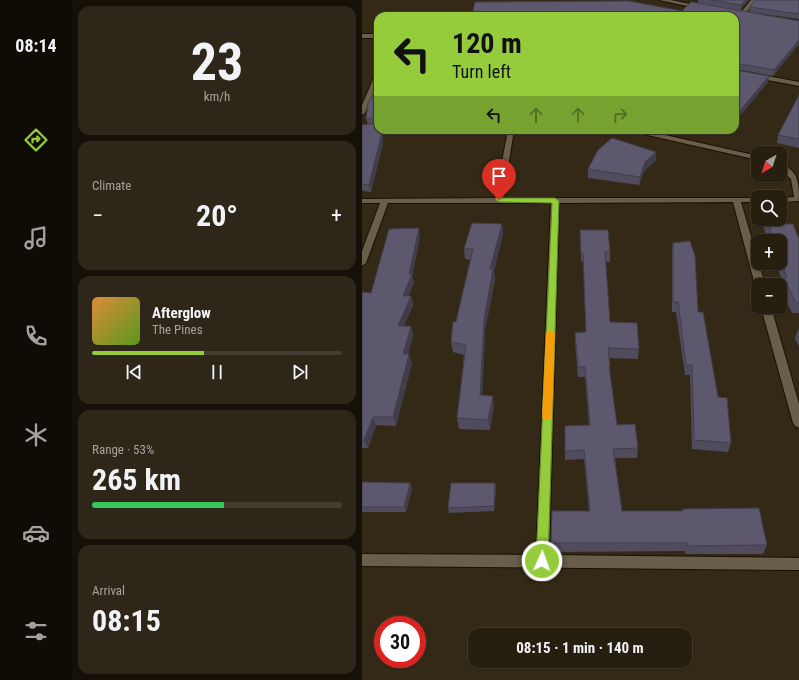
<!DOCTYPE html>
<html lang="en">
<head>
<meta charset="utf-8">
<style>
	body { margin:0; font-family:"Roboto Condensed",sans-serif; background:#2e2719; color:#f1f3f6; height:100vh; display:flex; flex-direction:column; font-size:15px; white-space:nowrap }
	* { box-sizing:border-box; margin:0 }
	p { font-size:13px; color:#a4a29f }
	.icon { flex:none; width:22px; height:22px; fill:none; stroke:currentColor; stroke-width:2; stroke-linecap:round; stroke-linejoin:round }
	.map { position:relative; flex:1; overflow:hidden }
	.panel { display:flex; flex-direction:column; gap:6px; padding:6px; background:#151109; width:290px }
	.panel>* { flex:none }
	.banner { position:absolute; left:12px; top:12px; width:365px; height:122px; border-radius:12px; box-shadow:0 1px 3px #0004,0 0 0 1px #423d30; background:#94cc3c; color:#111; overflow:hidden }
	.needle { width:26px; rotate:219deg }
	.controls { position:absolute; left:389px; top:146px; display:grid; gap:8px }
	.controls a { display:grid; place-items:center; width:36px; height:36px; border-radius:8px; background:#261f10; box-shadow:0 1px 3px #0004,0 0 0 1px #423d30; font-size:20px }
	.speed { position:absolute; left:12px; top:616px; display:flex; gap:8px; font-size:20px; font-weight:700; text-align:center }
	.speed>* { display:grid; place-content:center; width:52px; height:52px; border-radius:50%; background:#261f10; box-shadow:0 1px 3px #0004,0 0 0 1px #423d30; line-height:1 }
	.speed .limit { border:6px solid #d22; background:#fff; color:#111 }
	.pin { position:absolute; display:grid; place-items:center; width:34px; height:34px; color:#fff; margin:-41px -17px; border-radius:50% 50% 50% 0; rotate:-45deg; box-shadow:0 0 4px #0007 }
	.pin .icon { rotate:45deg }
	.me { position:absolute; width:44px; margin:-22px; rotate:2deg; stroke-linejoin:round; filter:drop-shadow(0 0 3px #0008) }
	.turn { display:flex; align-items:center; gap:14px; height:84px; padding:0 12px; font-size:18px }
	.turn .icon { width:52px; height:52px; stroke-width:2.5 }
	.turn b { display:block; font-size:28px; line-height:34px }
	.lanes { display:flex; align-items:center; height:38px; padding:0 12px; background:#0003; justify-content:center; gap:20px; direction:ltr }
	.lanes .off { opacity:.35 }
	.big { font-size:30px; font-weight:700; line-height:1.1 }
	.panel .tile { flex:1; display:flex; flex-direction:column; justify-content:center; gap:6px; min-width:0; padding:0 14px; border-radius:12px; background:#2e2719 }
	.panel .dial { align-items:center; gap:0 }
	.dial b { font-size:52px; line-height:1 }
	.song { display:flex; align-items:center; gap:12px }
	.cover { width:48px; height:48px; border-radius:6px; background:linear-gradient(135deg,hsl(30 70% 55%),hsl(90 70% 35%)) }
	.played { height:4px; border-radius:2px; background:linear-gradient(90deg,#94cc3c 45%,#423d30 45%) }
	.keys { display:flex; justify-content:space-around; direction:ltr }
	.heat { display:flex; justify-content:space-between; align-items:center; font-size:22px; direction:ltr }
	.charge { height:6px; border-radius:3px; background:linear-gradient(90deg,#34c759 53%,#423d30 0) }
	.trip { position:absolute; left:106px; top:628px; width:224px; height:40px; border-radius:12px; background:#261f10; box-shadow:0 1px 3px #0004,0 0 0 1px #423d30; font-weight:700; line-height:40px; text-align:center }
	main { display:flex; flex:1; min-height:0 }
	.menu { display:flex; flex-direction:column; width:72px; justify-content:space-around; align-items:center; background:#0f0c06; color:#a4a29f }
	.menu .icon { width:28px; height:28px }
	.menu .selected { color:#94cc3c }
	.menu b { font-size:18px; color:#f1f3f6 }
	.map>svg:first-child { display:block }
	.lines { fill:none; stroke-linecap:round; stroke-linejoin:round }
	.minor-casing { stroke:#1a1102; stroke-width:2 }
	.minor { fill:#685e49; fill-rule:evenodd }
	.wall { fill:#504c5e }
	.shaded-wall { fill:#413e4c }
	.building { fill:#5d586d; stroke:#413e4c }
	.route { fill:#94cc3c; stroke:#608527 }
	.slow { fill:#f59e0b }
</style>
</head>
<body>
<main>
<nav class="menu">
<b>08:14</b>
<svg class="icon selected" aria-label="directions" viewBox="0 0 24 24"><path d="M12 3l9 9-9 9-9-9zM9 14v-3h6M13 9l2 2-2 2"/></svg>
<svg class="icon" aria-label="music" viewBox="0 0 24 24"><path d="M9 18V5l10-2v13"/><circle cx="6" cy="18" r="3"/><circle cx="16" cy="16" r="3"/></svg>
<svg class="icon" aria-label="phone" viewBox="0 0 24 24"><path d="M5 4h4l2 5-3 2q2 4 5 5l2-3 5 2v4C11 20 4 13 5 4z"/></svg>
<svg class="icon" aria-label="climate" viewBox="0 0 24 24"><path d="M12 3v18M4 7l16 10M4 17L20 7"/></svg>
<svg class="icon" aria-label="car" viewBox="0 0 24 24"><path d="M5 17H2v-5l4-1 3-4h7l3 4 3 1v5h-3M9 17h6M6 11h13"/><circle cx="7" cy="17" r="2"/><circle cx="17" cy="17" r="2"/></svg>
<svg class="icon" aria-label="filters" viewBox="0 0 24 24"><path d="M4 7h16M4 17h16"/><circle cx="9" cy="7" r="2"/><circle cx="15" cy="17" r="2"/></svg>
</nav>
<section class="panel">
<div class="tile dial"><b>23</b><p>km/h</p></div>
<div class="tile"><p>Climate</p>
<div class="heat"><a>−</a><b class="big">20°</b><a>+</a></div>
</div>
<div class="tile">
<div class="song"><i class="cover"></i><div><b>Afterglow</b><p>The Pines</p></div></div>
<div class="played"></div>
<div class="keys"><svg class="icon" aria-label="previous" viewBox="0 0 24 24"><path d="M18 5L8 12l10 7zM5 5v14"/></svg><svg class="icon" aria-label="pause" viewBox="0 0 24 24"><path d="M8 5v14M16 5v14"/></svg><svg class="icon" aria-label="next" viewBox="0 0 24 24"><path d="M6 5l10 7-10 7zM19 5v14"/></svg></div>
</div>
<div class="tile"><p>Range · 53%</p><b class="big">265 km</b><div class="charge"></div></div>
<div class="tile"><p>Arrival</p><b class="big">08:15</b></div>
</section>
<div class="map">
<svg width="437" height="680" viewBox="0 0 437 680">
	<rect width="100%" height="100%" fill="#332916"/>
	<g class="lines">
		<defs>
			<g id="minor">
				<polygon points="297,0 309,0 342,7 339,9"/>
				<polygon points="389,0 395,0 382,15 378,15 378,13"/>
				<rect x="0" y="34" width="16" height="4"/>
				<polygon points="373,70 437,82 437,86 373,74"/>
				<polygon points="16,73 16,82 3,113 0,115 0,105 13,75"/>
				<polygon points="146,130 152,130 141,198 396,198 396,202 379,202 403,285 396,285 396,287 393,285 371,202 197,203 187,555 437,558 437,570 0,566 0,554 174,555 189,203 26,203 4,263 0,266 0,251 18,203 0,203 0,199 133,198"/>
				<polygon points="269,130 281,130 396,156 396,160 272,132"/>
				<path d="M418 164C437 170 437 184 437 201L418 202V198L432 197 429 179 418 169Z"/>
				<polygon points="399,307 409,307 437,404 437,428 433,426 431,423"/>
			</g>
		</defs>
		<!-- minor casing -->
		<use href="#minor" class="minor-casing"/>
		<!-- minor -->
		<use href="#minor" class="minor"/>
	</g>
	<!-- wall -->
	<g class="wall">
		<polygon points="336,0 387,0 378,10 437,21 437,44 411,76 374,69 406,82 373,122 373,16 320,11 336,3"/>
		<polygon points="437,0 437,19 387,12 388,7"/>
		<polygon points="16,87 16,130 21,143 9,192 1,191 0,189 0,125 6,124 4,119"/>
		<polygon points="437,95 437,148 415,143 416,135"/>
		<polygon points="294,152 294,160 282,171 277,185 226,178 226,169"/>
		<polygon points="399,219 418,219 424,224 437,239 437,313 430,313 419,289 421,284 414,263 418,263 418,241 406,241"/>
		<polygon points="140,224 141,234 132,271 133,280 123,330 120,395 132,406 128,430 97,429 95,418 102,355 91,352 89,342 94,322 108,260 103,259 102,249"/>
		<polygon points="218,230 248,252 248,262 244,262 248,322 277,349 276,359 247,358 248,366 248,374 255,425 276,448 275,458 253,458 260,511 320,511 320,509 405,545 401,554 323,554 323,551 189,552 189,543 227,511 222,459 203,460 203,426 227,425 223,377 216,377 213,342 213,333 224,332 221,262 219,262"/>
		<polygon points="58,237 50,276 52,283 46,296 49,296 51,305 42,326 49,326 51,335 46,354 50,363 34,426 14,425 6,448 0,448 0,292 9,293"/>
		<polygon points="311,243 336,312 356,397 369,443 366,452 330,449 328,375 323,375 314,312 310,312 310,253"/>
		<polygon points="437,328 437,347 433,338"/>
		<polygon points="0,482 48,483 50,488 44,512 0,512"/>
		<polygon points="133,483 134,489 132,511 87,513 86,508"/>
	</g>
	<!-- shaded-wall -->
	<g class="shaded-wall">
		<polygon points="384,0 387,0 378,10 379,5"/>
		<polygon points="437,40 437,44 411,76 412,70"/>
		<polygon points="407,76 406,82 373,122 373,117"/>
		<polygon points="19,130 21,130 21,143 9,192 7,185"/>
		<polygon points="294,152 294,160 282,171 277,185 278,177 283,162"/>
		<polygon points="140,224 141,234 132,271 133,280 123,330 120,405 118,395 122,320 128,269"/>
		<polygon points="57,228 58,237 50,276 52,283 43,305 41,296"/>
		<polygon points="49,296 51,305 38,335 36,326"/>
		<polygon points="49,326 51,335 44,363 41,354"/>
		<polygon points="47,354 50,363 34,426 31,417"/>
		<polygon points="131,396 132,406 128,430 126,420"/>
		<polygon points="11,417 14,425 6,448 2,440"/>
		<polygon points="48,483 50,488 44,512 42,507"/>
		<polygon points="133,483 134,489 132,511 132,506"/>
	</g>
	<!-- building -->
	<g class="building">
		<polygon points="349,0 384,0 379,5"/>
		<polygon points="393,0 437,0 437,14 388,7"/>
		<polygon points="267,1 320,11 329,2 437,21 437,40 412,70 373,63 374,70 407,76 373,117 373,16 57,16 110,15 113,2"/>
		<polygon points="16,87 16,118 4,119 6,103"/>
		<polygon points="437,95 437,139 416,135"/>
		<polygon points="16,123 16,130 19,130 19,136 7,185 0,184 0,125"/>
		<polygon points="250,138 294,152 283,162 278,177 226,169 236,150"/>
		<polygon points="418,211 424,224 431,224 437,239 437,303 434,303 422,278 425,278 418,257 418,241 412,241 405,219 418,219"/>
		<polygon points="110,223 140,224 128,269 131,269 122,320 118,395 131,396 126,420 95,418 104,345 89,342 91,322 94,322 111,249 102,249"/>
		<polygon points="57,228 47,274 50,274 41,296 49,296 36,326 49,326 41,354 47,354 31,417 11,417 2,440 0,440 0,292 9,293 27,229"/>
		<polygon points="218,230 246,230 248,252 243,252 248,322 275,323 277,349 246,348 248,366 247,366 255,425 273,424 276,448 251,449 260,511 321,511 320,509 397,508 405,545 325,546 325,543 189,543 190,511 228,511 222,450 203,451 203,426 228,425 223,367 216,367 213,333 224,332 221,253 219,253"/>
		<polygon points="328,241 333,256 336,312 341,312 356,397 365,398 369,443 332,440 330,365 324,365 316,302 311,302 311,243"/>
		<polygon points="0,482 48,483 42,507 0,507"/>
		<polygon points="89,483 133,483 132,506 86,508"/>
	</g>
	<!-- route -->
	<polygon class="route" points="134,198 193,198 197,201 186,561 184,565 180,567 176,565 174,561 190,203 137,202 133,200"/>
	<!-- slow -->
	<polygon class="slow" points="188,330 193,333 190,417 189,420 182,420 180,417 184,333"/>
</svg>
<div class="controls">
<a><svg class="needle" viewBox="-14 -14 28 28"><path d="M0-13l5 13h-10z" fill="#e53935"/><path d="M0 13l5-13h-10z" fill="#a4a29f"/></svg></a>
<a><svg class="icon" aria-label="search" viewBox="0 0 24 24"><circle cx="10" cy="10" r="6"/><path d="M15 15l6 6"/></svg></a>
<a>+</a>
<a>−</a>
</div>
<div class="speed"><div class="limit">30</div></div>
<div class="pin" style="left:137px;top:200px;background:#d93025"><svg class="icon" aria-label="arrive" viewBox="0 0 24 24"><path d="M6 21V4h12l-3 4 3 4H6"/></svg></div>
<svg class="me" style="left:180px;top:561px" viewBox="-20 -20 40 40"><circle r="17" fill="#94cc3c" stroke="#fff" stroke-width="3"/><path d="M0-11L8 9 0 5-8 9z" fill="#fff"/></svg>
<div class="trip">08:15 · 1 min · 140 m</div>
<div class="banner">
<div class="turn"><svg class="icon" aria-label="left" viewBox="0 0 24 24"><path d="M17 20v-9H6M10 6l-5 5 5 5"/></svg><div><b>120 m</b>Turn left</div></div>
<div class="lanes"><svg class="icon" aria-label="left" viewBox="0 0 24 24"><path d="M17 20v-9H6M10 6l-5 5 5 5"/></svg><svg class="icon off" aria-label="ahead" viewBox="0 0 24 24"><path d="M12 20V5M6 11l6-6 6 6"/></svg><svg class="icon off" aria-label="ahead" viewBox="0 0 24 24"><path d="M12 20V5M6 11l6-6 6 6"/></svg><svg class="icon off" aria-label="right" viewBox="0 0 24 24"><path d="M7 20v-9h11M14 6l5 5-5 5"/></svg></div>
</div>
</div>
</main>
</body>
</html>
